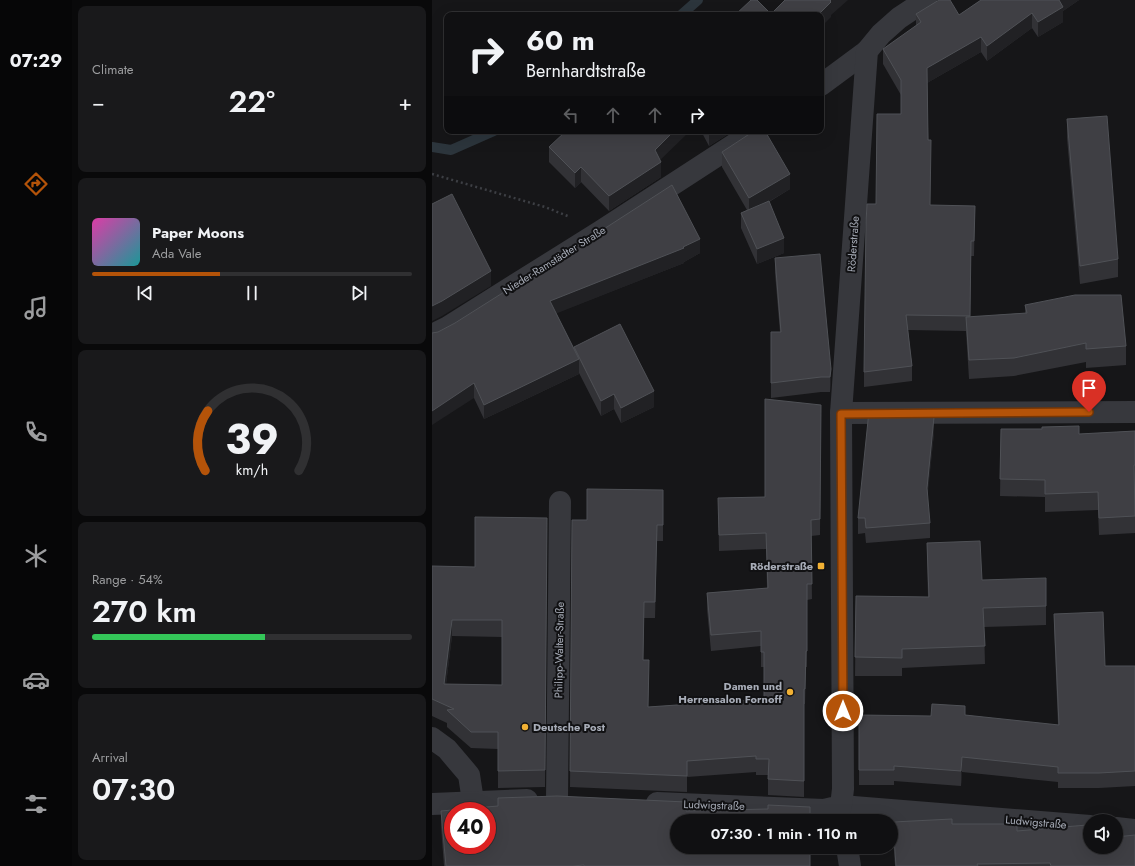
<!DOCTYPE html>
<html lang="en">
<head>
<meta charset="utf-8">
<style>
	body { margin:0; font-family:Jost,sans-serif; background:#19191b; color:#f1f3f6; height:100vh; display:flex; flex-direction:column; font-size:15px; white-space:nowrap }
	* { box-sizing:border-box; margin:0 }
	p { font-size:13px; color:#9c9d9f }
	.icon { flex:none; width:22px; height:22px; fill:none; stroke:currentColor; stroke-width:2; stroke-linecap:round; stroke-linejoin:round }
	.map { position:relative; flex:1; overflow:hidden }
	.details { display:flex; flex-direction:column; gap:6px; padding:6px; background:#09090a; width:360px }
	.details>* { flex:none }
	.guide { position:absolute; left:12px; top:12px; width:380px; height:122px; border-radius:8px; box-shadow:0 4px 16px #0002,0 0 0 1px #303032; background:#101012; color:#f1f3f6; overflow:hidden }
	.controls { position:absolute; left:651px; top:814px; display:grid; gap:8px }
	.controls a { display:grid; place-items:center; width:40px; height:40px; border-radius:50%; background:#101012; box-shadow:0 4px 16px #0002,0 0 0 1px #303032; font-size:20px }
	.speed { position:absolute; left:12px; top:802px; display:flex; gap:8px; font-size:20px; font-weight:700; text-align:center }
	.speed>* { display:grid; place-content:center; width:52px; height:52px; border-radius:50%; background:#101012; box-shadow:0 4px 16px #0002,0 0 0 1px #303032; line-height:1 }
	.speed .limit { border:6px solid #d22; background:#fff; color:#111 }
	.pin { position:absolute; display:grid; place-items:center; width:34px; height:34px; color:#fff; margin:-41px -17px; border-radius:50% 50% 50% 0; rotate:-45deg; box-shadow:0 0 4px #0007 }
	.pin .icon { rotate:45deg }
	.me { position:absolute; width:44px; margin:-22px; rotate:0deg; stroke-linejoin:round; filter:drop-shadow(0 0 3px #0008) }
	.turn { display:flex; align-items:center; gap:14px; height:84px; padding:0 16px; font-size:18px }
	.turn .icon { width:52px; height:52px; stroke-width:2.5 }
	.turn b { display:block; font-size:28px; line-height:34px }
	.lanes { display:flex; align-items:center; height:38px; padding:0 16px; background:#0003; justify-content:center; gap:20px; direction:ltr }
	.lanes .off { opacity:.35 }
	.big { font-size:30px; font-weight:600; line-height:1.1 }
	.details .widget { flex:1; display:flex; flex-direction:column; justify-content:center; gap:6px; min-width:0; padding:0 14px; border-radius:8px; background:#19191b }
	.details .dial { align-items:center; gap:0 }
	.dial svg { height:104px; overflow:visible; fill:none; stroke:#303032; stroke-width:7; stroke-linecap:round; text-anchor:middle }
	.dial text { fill:#f1f3f6; stroke:none }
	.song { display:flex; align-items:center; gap:12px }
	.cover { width:48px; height:48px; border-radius:6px; background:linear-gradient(135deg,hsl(320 70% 55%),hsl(180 70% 35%)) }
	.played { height:4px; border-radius:2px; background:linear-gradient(90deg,#b45309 40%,#303032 40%) }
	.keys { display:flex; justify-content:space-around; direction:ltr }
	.heat { display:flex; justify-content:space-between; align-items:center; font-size:22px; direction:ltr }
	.charge { height:6px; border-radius:3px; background:linear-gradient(90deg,#34c759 54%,#303032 0) }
	.trip { position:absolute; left:238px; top:814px; width:228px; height:40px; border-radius:20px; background:#101012; box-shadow:0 4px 16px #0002,0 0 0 1px #303032; font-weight:600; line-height:40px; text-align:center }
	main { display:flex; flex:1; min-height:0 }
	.tabs { display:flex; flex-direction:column; width:72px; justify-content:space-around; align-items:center; background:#060607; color:#9c9d9f }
	.tabs .icon { width:28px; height:28px }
	.tabs .selected { color:#b45309 }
	.tabs b { font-size:18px; color:#f1f3f6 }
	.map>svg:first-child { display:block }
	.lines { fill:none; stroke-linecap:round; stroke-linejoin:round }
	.stream { stroke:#2c353c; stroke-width:10 }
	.path { stroke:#3d3f44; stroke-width:2.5; stroke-dasharray:2 3; stroke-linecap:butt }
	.minor { stroke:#37383d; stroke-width:22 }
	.tertiary { stroke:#37383d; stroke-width:22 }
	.wall { fill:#323236; fill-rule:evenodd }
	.shaded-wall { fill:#212124 }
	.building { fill:#3f3f44; stroke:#4f5156; fill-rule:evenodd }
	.route-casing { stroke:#753606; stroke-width:10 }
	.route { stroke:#b45309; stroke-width:7 }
	.poi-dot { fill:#f2b134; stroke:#111113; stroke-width:1.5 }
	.labels { text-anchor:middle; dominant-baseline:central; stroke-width:4; stroke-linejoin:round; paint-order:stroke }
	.street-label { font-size:11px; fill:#a8adb8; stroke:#111113 }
	.poi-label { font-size:11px; font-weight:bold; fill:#a8adb8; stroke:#111113; text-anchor:end }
</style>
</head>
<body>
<main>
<nav class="tabs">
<b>07:29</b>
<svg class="icon selected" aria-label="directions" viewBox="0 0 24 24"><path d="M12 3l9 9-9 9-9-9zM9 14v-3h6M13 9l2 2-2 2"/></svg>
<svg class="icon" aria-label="music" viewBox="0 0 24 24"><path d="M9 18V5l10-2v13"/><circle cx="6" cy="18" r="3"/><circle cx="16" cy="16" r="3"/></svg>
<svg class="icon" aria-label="phone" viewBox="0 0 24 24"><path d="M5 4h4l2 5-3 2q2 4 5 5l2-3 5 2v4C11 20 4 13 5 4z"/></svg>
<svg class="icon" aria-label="climate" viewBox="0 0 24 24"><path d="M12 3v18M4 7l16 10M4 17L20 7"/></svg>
<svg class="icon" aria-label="car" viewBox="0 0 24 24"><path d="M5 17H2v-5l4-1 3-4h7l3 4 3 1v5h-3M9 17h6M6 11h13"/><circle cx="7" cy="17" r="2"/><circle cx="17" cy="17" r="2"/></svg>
<svg class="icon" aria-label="filters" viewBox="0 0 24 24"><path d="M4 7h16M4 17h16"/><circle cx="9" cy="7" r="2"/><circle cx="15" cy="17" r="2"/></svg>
</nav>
<section class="details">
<div class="widget"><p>Climate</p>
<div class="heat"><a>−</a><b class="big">22°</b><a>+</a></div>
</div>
<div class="widget">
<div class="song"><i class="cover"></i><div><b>Paper Moons</b><p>Ada Vale</p></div></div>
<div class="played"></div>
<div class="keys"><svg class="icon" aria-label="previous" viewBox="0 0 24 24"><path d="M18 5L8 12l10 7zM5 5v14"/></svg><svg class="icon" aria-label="pause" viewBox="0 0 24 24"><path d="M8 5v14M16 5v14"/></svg><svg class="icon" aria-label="next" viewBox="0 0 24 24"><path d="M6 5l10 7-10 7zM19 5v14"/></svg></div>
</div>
<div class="widget dial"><svg viewBox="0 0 100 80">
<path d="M14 69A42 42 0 1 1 86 69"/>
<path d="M14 69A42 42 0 0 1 16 23" stroke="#b45309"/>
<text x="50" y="56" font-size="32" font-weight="700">39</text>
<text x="50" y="72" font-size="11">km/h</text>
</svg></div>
<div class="widget"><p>Range · 54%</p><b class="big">270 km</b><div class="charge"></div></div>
<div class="widget"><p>Arrival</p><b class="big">07:30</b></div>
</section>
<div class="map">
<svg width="703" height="866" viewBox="0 0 703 866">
	<rect width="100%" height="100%" fill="#161618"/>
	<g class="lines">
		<!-- stream -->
		<g class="stream">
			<polyline points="249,15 266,0"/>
			<polyline points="0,147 19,150 62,131"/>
		</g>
		<!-- path -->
		<polyline class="path" points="0,174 113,207 138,217"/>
		<!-- minor -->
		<g class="minor">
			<polyline points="389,85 435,51"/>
			<polyline points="0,335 16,327 169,231 323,131"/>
			<polyline points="409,413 703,412"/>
			<polyline points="0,738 15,749 37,775 41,801"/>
			<polyline points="125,799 128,502"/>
			<polyline points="411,821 409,806 658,826"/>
			<polyline points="684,828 703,830"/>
			<polyline points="415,847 418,866"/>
		</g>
		<!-- tertiary -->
		<g class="tertiary">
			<polyline points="225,803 392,810 409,806 411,789 409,413 435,51 449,34 467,18 494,0"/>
			<polyline points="0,804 95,800"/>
		</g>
	</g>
	<!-- wall -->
	<g class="wall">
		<polygon points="549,0 647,0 631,11 631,22 606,37 600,28 555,61 549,52 495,83 498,205 543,206 542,256 539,256 538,317 593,313 593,305 694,346 694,365 654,368 654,362 582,376 537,379 534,331 476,330 480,366 480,381 432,387 432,372 444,204 469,114 469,95 451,64 451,49 484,26 484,14 527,15"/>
		<polygon points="635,119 686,259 686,277 648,284 635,138"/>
		<polygon points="269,131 301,131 277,146"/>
		<polygon points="148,132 228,160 229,177 177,211 149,182 143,188 117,162 117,147"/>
		<polygon points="290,152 358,189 337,202 352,253 325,264 309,228 309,213 315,210 290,167"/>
		<polygon points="161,236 268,253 252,262 252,263 124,313 142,348 222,407 189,423 182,409 169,416 147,373 147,374 52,419 42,398 6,332 23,323 161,237"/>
		<polygon points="343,258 399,369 398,392 389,392 339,398 339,332 348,332 343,273"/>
		<polygon points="389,405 388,535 379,536 380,599 375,600 375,667 374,667 373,704 372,704 372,797 336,795 336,775 324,775 324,772 255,777 255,792 138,787 140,520 155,520 231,490 231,541 225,541 223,618 212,618 211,660 217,676 216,707 332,699 332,667 329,667 329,646 279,651 275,609 275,593 335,588 334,549 287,551 286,498 333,497"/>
		<polygon points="569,429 647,434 703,431 703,533 667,535 666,510 613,512 613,497 568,496"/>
		<polygon points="502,433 495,497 498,523 498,538 434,543 433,533 426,534 426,518"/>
		<path d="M115 518 113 787 66 788V749L39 748 15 727V723L0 716V566L43 567ZM20 636 70 637V685L14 684Z"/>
		<polygon points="495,543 550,580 614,606 614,625 552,627 553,664 470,668 470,676 423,676 424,596 496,597 495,562"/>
		<polygon points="622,614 673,666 703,666 703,786 667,788 626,788 626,782 530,772 529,786 462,781 462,785 427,785 427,715 499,716 533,715 626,725 622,629"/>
		<polygon points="9,811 254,811 378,866 12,866 9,826"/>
		<polygon points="461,822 520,824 656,839 703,866 463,866 461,837"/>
	</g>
	<!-- shaded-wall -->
	<g class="shaded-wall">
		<polygon points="399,0 416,0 399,15 399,17 391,25 391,33 389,36 389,15 387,15 387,14"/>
		<polygon points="627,0 647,0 631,11 631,22 606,37 606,22"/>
		<polygon points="600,13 600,28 555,61 555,46"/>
		<polygon points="549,37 549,52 495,83 495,68"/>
		<polygon points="242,131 258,131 223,165 223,150"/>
		<polygon points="277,131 301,131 277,146"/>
		<polygon points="229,162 229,177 177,211 177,196"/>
		<polygon points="149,167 149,182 143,188 143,173"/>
		<polygon points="358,174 358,189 317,213 317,198"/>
		<polygon points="352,238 352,253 325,264 325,249"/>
		<polygon points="268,239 268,253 252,262 252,263 118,316 118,301 251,247"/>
		<polygon points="59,271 59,286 10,316 0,321 0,306"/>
		<polygon points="147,359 147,374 52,419 52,405"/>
		<polygon points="399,369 399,385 398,392 398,377"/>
		<polygon points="42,383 42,398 0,425 0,411"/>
		<polygon points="222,391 222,407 189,423 189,408"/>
		<polygon points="182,394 182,409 169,416 169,401"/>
		<polygon points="502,417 502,433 495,503 495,488"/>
		<polygon points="225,525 225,541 223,618 223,602"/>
		<polygon points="20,620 20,636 12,701 12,684"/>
		<polygon points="530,757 530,772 529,786 529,771"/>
	</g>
	<!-- building -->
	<g class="building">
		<polygon points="319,0 325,0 339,14 353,0 399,0 398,1 399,2 387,14 388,15 303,15"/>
		<polygon points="507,0 518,0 527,15 549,0 627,0 631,7 606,22 600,13 555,46 549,37 495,68 496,140 499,140 498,205 543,206 542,241 539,241 538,316 474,315 480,366 432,372 434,223 435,204 444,204 445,114 469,114 469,80 451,49 489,22 484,14"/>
		<polygon points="389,16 391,18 389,20"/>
		<polygon points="675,116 686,259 648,266 635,119"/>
		<polygon points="134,131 147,131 148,132 150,131 242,131 223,150 229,162 177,196 149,167 143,173 117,147"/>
		<polygon points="322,131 333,131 358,174 317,198 290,152"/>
		<polygon points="240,185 268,239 251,247 252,248 118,301 147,359 52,405 42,383 0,411 0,333 6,332 23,323 156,239 162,237 161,236"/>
		<polygon points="20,194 59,271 10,301 0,306 0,204"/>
		<polygon points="337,201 352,238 325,249 309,213"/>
		<polygon points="388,254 399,369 398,377 389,377 339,383 339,332 349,332 343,258"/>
		<polygon points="643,295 689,295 694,346 654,349 654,343 582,358 537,360 534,317 595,313 593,305"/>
		<polygon points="188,324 222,391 189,408 182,394 169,401 142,347"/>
		<polygon points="333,399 389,405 388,519 379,520 380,584 375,584 375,651 374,651 373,689 372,689 372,781 336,779 337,759 324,759 324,756 255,761 255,776 138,771 140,520 155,520 155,489 231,490 231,525 225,525 223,602 212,602 211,660 217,660 216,707 332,699 332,652 329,652 329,631 279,635 275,593 336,588 334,533 287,535 286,498 333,497"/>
		<polygon points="437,411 502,417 495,488 498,523 434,528 433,518 426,518"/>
		<polygon points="647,426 647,434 703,431 703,465 702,465 703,516 667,518 666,492 613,494 613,480 568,479 569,429 610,429 610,427"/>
		<path d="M43 517 115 518 113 770 66 771V732H39L15 710 22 709 0 699V566L43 567ZM20 620H70V685L12 684Z"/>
		<polygon points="548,541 550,580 614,578 614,606 551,608 553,646 470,649 470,658 423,657 424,596 497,597 495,543"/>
		<polygon points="671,612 673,666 703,666 703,771 667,773 626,773 626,767 530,757 529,771 462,766 462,770 427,770 427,715 499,716 500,704 533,706 533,715 627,725 622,614"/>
		<path d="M125 796 254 802V811L336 809V805L378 807V821H245V847H378V866H152V865L140 866H14L9 811 66 806V798ZM21 811H55V845H21Z"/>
		<polygon points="520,819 520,824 585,824 585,831 655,825 656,839 658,839 658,847 684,847 684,837 703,835 703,866 619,866 618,863 545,864 546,866 464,866 461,822"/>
	</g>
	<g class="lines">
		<defs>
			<polyline id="route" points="411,711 409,414 657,412"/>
		</defs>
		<!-- route casing -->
		<use href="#route" class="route-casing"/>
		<!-- route -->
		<use href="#route" class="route"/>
	</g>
	<!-- markers -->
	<g class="poi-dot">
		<rect x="385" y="562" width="8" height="8" rx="2"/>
		<circle cx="358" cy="692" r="4"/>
		<circle cx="93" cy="727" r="4"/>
	</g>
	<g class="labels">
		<!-- street labels -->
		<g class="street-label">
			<text transform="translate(421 244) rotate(-86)">Röderstraße</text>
			<text transform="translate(122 260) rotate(-32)">Nieder-Ramstädter Straße</text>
			<text transform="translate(127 650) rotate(-89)">Philipp-Walter-Straße</text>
			<text transform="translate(282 805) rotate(2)">Ludwigstraße</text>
			<text transform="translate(604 822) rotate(5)">Ludwigstraße</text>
		</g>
		<!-- poi labels -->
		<g class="poi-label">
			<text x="381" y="566">Röderstraße</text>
			<text x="350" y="686">Damen und<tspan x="350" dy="13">Herrensalon Fornoff</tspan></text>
			<text x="101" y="727" text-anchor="start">Deutsche Post</text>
		</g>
	</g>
</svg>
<div class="controls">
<a><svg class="icon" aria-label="sound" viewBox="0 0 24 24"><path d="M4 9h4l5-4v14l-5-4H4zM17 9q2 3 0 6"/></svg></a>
</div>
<div class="speed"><div class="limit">40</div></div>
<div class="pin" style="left:657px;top:412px;background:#d93025"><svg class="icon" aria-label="arrive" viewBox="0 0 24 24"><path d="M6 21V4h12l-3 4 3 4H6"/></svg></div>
<svg class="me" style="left:411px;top:711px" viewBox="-20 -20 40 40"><circle r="17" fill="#b45309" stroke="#fff" stroke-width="3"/><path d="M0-11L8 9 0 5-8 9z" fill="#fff"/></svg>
<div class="trip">07:30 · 1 min · 110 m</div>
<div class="guide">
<div class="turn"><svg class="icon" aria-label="right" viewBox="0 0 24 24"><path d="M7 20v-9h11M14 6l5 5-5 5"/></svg><div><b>60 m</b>Bernhardtstraße</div></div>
<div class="lanes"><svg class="icon off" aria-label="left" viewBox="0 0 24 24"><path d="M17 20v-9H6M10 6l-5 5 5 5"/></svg><svg class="icon off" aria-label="ahead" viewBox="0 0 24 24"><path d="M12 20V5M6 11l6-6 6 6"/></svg><svg class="icon off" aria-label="ahead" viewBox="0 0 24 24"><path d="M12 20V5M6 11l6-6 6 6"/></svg><svg class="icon" aria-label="right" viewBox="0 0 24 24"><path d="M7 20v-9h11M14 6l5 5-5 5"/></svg></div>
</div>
</div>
</main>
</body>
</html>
